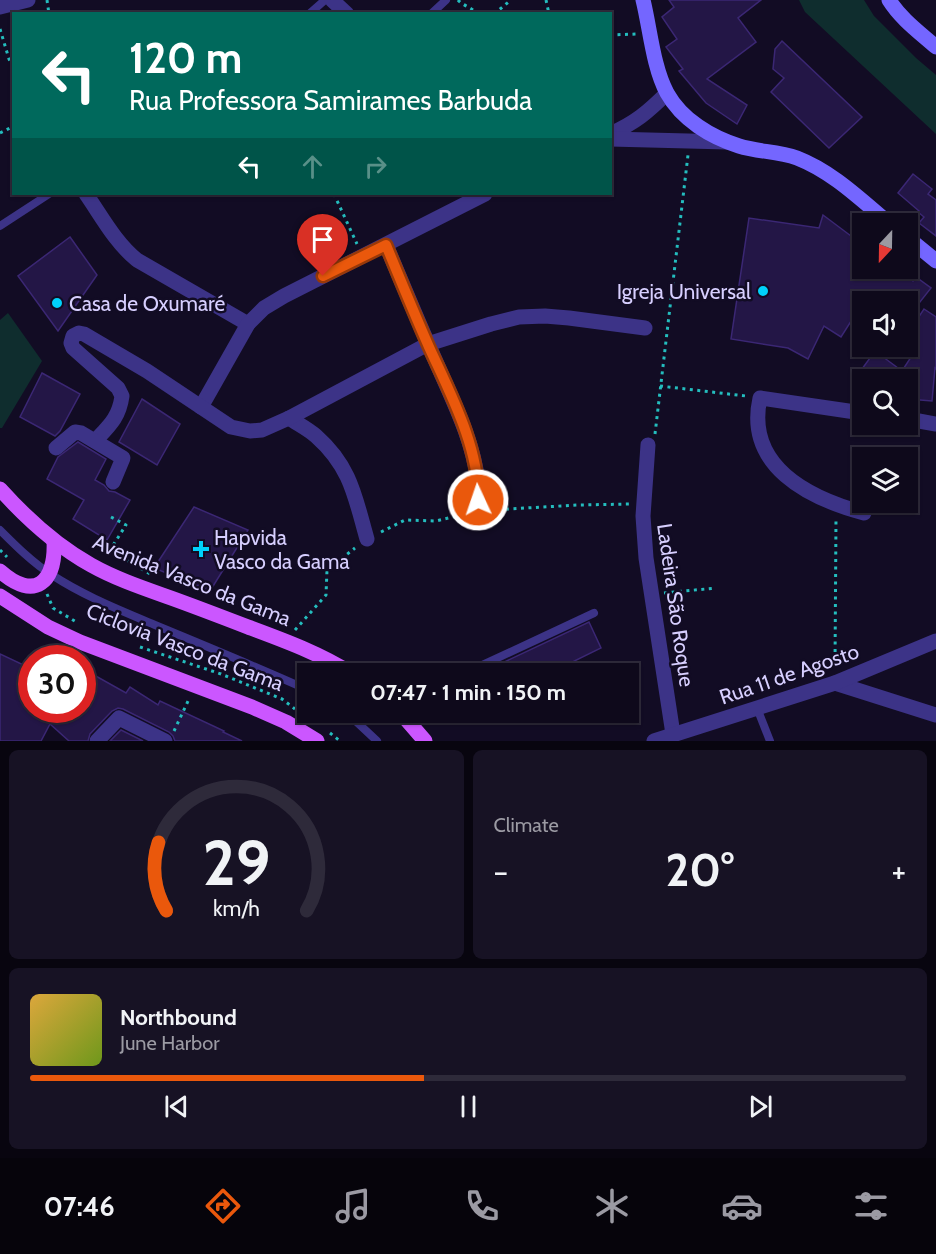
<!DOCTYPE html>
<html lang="en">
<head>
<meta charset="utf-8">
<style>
	body { margin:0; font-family:Cabin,sans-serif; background:#171224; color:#f1f3f6; height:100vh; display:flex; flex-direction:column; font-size:22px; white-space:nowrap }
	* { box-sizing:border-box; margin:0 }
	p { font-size:20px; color:#9b9aa3 }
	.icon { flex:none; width:33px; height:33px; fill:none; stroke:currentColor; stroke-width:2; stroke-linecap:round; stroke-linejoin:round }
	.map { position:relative; height:741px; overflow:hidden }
	.sheet { display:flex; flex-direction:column; gap:9px; padding:9px; background:#08050f; flex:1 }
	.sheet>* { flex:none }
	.guide { position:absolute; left:12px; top:12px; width:600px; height:183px; border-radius:0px; box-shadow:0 2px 4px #0004,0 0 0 2px #2e2a3a; background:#00695c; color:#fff; overflow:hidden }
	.needle { width:39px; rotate:202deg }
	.tools { position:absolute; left:852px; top:213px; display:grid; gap:12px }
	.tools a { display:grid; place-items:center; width:66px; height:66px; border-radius:0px; background:#0e091b; box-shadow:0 2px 4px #0004,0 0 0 2px #2e2a3a; font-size:30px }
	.speed { position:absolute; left:18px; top:645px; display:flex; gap:12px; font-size:30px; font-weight:700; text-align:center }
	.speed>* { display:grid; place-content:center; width:78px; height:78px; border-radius:50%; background:#0e091b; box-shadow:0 2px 4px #0004,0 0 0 2px #2e2a3a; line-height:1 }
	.speed .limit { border:9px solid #d22; background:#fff; color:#111 }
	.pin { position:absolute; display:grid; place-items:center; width:51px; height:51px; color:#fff; margin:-62px -26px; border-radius:50% 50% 50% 0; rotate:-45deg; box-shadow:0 0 6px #0007 }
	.pin .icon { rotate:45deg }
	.me { position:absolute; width:66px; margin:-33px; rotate:357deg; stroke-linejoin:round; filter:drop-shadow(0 0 4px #0008) }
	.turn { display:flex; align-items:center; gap:21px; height:126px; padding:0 18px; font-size:27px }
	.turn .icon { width:78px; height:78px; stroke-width:2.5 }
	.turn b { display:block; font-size:42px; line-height:51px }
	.lanes { display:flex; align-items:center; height:57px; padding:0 18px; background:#0003; justify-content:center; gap:30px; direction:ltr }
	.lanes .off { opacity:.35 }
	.big { font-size:45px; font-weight:700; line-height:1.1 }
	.sheet .widget { flex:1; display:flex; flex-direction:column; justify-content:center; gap:9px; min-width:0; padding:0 21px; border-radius:9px; background:#171224 }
	.sheet .dial { align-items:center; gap:0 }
	.dial svg { height:156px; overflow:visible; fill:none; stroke:#2e2a3a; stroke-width:7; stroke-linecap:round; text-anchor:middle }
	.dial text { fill:#f1f3f6; stroke:none }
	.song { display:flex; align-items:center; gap:18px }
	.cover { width:72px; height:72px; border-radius:9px; background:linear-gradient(135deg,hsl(40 70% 55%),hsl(80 70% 35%)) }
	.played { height:6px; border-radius:3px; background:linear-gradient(90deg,#ea580c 45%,#2e2a3a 45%) }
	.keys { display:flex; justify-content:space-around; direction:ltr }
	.heat { display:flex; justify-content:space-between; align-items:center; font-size:33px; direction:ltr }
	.sheet .tiles { flex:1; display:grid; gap:9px; grid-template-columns:1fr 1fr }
	.widget:last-child { grid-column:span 2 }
	.trip { position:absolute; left:297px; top:663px; width:342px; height:60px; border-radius:0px; background:#0e091b; box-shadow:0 2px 4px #0004,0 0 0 2px #2e2a3a; font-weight:700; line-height:60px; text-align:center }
	.tab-bar { display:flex; height:96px; justify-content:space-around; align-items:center; background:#06040b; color:#9b9aa3 }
	.tab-bar .icon { width:42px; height:42px }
	.tab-bar .active { color:#ea580c }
	.tab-bar b { font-size:27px; color:#f1f3f6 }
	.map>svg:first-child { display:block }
	.green { fill:#0f2d2e }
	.building { fill:#231646; stroke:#3b2774; stroke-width:1.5 }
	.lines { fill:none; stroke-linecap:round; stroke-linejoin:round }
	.path { stroke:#24bdbe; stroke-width:3; stroke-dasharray:3 4.5; stroke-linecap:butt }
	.lane { stroke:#3c3387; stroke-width:8 }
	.street { stroke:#3c3387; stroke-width:15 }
	.secondary { stroke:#7466ff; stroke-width:15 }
	.primary { stroke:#cb56ff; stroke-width:15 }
	.route-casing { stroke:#983908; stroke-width:15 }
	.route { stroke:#ea580c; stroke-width:10 }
	.poi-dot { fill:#00d1fa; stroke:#120c24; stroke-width:2 }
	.labels { text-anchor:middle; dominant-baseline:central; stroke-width:5; stroke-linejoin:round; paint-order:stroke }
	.poi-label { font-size:21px; fill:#d7cfff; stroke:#120c24; text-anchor:start }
	.street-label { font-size:21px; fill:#d7cfff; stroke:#120c24 }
</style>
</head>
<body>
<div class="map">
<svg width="936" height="741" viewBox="0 0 936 741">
	<rect width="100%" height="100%" fill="#120c24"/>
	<!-- green -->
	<g class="green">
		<polygon points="799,0 864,0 874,16 916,58 936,75 936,134 805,12"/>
		<polygon points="8,313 42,361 2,428 0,428 0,320"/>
	</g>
	<!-- building -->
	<g class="building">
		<polygon points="669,0 761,0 738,18 756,42 707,79 747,105 737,124 706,103 679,71 683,69 666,47 677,39 662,17 674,7"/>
		<polygon points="782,41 862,117 829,148 771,92 784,78 773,69 775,49"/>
		<polygon points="913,174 932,189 928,194 936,200 936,236 919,223 924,217 918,212 919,211 898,193"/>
		<polygon points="823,215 855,239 862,227 862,268 896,268 913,281 916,277 931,288 916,307 898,293 892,302 862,302 862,304 841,337 824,326 808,359 788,348 731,339 749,218 819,228"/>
		<polygon points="70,237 97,275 58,331 18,276"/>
		<polygon points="924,309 936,317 936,369 935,368 932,401 908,399 908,380 854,380 875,351 902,371 915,351 908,341 908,333"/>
		<polygon points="42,373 80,394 60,431 55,436 20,417"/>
		<polygon points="142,399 180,424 157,465 119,442"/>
		<polygon points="78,442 106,459 95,480 104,485 109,491 115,492 130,500 107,540 73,519 84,500 47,479 58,457"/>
		<polygon points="194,507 248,530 210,591 154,568"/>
		<polygon points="589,622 601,648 548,674 479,674"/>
		<polygon points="0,654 32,669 32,710 82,710 82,688 94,675 126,693 130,687 158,705 160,701 224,731 223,732 242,741 175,741 173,736 169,732 123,709 118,708 112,711 90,734 88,741 69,741 50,724 41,741 0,741"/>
		<polygon points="121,730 143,741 110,741"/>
	</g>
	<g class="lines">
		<!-- path -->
		<g class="path">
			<polyline points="47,0 49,14"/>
			<path d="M458 0C463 6 472 7 477 14"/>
			<polyline points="546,0 549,14"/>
			<polyline points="494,14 511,0"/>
			<polyline points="0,29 9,59 14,69"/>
			<polyline points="610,35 636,34"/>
			<polyline points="0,133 14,126"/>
			<polyline points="334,194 357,244"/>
			<polyline points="660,386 746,396"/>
			<polyline points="655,434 688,155"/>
			<polyline points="491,510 578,505 631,504"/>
			<polyline points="111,517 126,525 110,550 150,574"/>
			<polyline points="381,532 405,520 436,521 461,515"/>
			<polyline points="0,550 7,557"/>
			<polyline points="664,593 716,588"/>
			<polyline points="47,594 53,608 78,623"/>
			<polyline points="295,630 326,595 327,570 355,548"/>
			<polyline points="140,647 221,674 282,699 295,709"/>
			<polyline points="835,667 836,518"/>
			<polyline points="174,731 189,699"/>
			<polyline points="330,733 340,741"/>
		</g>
		<!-- lane -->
		<g class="lane">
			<polyline points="309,14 325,0"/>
			<polyline points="431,14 446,0"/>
			<polyline points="0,226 49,194"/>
			<path d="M0 530C16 546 33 563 52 575 84 596 120 610 155 625 206 646 257 667 308 690"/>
			<polyline points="463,674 594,613"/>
			<polyline points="757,708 770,741"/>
			<polyline points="346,712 377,741"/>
		</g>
		<!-- street -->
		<g class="street">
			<polyline points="332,0 347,14"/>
			<polyline points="0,7 28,0"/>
			<path d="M610 134C635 123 648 112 667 93"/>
			<polyline points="610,139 727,142"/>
			<path d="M86 194C102 217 115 242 137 260L248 324"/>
			<path d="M386 245C403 285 419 324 437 364 453 401 473 440 478 482 480 494 477 506 474 518"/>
			<polyline points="201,407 248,324 264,308 284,296 485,194"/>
			<path d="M862 413 760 398C745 466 808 498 864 513"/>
			<path d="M289 418C298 424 308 429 316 436 351 467 355 497 367 539"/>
			<polyline points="908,419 936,424"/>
			<path d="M95 441C109 426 119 418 122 396L118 388 73 348 71 343 73 336 79 333 84 334 147 371 231 427 250 431 262 430 289 418 428 344 491 324 519 317 545 316 569 318 645 328"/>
			<polyline points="648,445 643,516 646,558 673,734"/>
			<polyline points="56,448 75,432 81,433 123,458 113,482"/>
			<polyline points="835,683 936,715"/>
			<polyline points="97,741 119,718 165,741"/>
			<polyline points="654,741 835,683 936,641"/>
		</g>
		<!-- secondary -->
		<g class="secondary">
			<path d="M643 0C650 28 653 67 667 93 682 120 711 137 739 146 758 152 778 151 797 158 833 172 861 200 890 224"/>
			<path d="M889 0C901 19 919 32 936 47"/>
			<polyline points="908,238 936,261"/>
		</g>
		<!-- primary -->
		<g class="primary">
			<path d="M0 489C27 519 55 545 91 565 116 579 143 588 171 598 196 607 222 617 248 627 283 640 319 653 352 674"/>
			<path d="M0 571C35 602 56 582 54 541"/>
			<polyline points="0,596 48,627 80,642 252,707 286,722 317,741"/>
			<polyline points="400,712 425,741"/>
		</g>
	</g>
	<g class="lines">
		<defs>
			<path id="route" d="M323 276 386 245C400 279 414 313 429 347 450 393 480 449 478 500"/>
		</defs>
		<!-- route casing -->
		<use href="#route" class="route-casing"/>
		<!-- route -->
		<use href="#route" class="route"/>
	</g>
	<!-- markers -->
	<g class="poi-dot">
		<circle cx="763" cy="291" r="6"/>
		<circle cx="57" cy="303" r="6"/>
		<path d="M198 540h6v6h6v6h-6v6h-6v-6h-6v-6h6z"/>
	</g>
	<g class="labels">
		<!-- poi labels -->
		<g class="poi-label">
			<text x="751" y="291" text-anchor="end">Igreja Universal</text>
			<text x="69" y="303">Casa de Oxumaré</text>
			<text x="214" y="537">Hapvida<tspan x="214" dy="24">Vasco da Gama</tspan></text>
		</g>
		<!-- street labels -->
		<g class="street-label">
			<text transform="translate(192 580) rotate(22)">Avenida Vasco da Gama</text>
			<text transform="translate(676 605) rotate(82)">Ladeira São Roque</text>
			<text transform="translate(185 647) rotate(21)">Ciclovia Vasco da Gama</text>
			<text transform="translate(789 674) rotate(-19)">Rua 11 de Agosto</text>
		</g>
	</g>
</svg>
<div class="tools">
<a><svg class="needle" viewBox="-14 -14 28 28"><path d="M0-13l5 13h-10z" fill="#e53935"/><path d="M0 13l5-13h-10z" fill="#9b9aa3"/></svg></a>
<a><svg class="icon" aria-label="sound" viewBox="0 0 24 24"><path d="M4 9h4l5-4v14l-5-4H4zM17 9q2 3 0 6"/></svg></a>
<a><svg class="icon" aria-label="search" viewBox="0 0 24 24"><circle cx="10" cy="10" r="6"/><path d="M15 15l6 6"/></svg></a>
<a><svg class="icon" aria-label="layers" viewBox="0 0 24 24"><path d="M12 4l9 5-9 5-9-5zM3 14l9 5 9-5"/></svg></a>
</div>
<div class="speed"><div class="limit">30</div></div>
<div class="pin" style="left:323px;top:276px;background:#d93025"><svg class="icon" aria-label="arrive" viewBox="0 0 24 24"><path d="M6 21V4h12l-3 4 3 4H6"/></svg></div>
<svg class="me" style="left:478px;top:500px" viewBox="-20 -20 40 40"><circle r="17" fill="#ea580c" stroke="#fff" stroke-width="3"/><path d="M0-11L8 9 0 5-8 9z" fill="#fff"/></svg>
<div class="trip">07:47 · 1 min · 150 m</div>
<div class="guide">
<div class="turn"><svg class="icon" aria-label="left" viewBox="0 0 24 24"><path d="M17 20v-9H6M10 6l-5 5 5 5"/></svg><div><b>120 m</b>Rua Professora Samirames Barbuda</div></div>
<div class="lanes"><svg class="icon" aria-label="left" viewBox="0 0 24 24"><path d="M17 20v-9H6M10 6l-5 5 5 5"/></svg><svg class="icon off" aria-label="ahead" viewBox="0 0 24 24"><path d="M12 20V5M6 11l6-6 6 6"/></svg><svg class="icon off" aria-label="right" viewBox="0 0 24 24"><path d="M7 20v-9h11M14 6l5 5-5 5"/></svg></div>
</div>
</div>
<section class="sheet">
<div class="tiles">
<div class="widget dial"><svg viewBox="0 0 100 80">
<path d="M14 69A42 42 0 1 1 86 69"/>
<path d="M14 69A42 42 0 0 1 10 34" stroke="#ea580c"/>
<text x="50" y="56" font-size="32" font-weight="700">29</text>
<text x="50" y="72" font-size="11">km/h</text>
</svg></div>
<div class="widget"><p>Climate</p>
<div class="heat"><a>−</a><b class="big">20°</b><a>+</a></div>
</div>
<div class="widget">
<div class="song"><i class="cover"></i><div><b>Northbound</b><p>June Harbor</p></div></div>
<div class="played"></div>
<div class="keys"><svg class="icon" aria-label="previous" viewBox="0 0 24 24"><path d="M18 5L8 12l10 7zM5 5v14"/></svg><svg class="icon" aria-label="pause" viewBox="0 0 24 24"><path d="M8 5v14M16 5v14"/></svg><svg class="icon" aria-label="next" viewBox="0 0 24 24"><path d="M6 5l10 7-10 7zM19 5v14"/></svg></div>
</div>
</div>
</section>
<nav class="tab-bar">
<b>07:46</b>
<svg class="icon active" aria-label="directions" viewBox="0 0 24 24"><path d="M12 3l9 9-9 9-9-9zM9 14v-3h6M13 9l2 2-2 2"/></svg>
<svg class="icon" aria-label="music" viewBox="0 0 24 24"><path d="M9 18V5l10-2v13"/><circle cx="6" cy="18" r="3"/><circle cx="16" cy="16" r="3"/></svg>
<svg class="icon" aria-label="phone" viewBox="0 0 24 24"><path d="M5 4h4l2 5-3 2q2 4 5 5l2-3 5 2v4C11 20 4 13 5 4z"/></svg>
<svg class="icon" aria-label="climate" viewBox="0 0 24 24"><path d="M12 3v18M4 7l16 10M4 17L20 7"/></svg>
<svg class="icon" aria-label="car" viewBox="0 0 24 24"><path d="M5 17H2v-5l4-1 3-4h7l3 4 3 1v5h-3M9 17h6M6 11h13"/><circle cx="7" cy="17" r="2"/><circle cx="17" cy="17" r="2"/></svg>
<svg class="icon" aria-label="filters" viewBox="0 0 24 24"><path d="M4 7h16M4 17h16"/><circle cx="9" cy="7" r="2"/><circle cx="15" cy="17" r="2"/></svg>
</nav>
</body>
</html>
